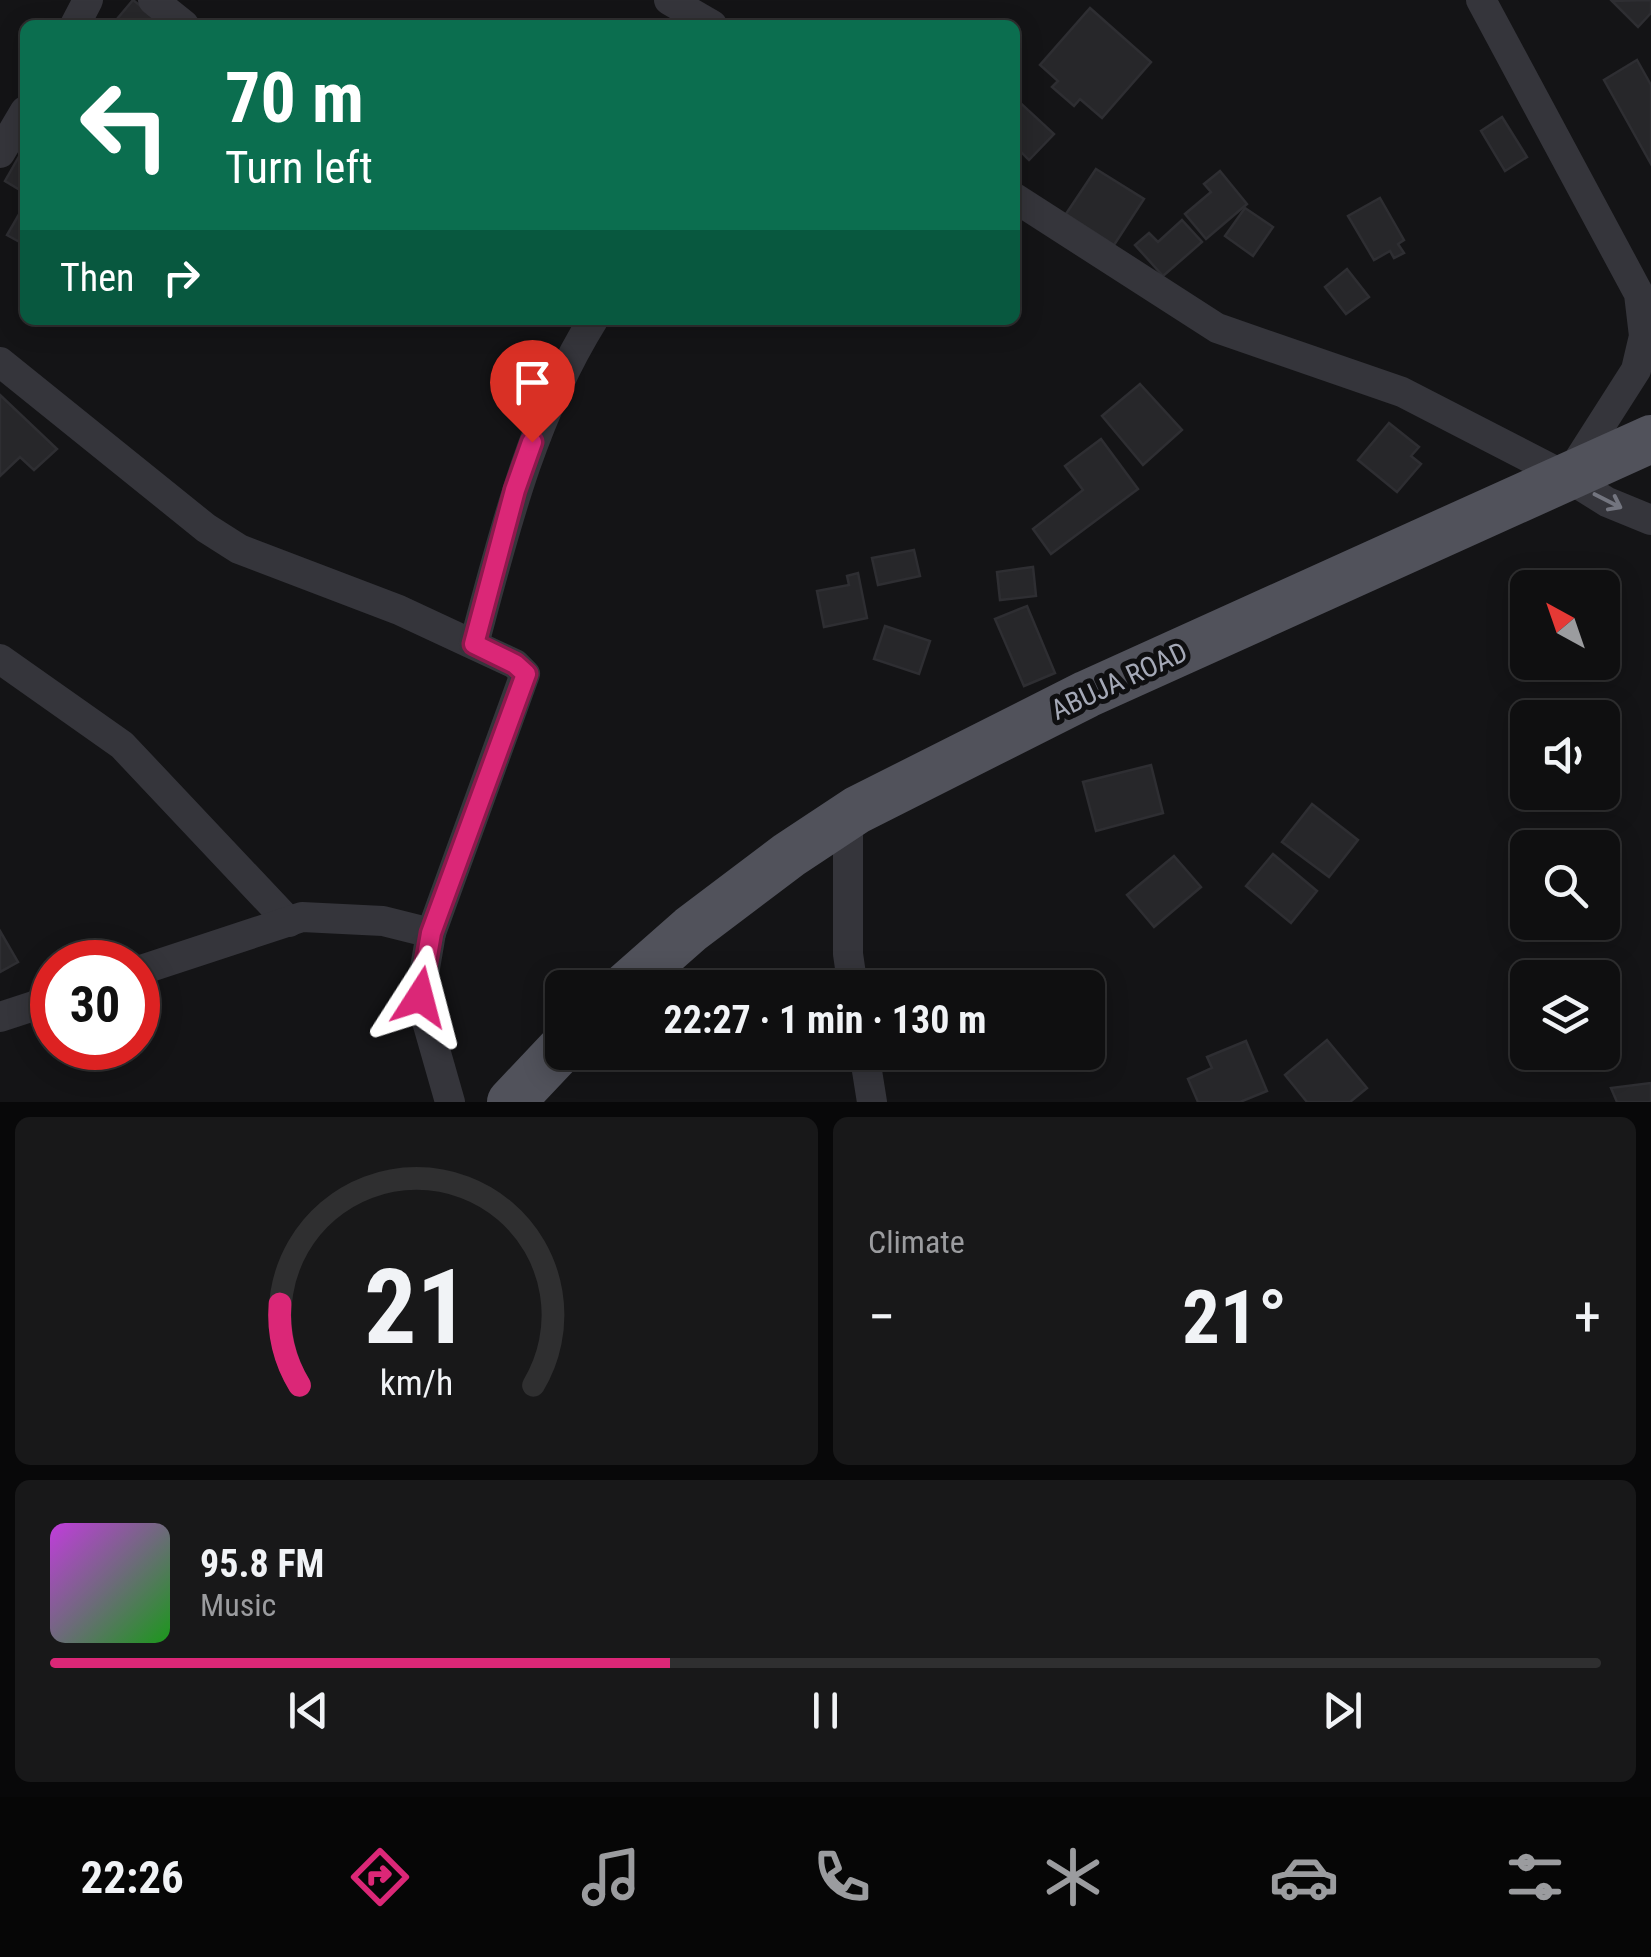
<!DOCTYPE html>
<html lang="en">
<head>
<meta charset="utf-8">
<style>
	body { margin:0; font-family:"Roboto Condensed",sans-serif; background:#181819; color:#f1f3f6; height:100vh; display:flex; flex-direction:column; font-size:38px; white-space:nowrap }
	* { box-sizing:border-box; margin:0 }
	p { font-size:32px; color:#9b9c9f }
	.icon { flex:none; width:55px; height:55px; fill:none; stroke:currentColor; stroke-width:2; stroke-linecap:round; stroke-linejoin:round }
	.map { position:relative; height:1102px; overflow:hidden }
	.details { display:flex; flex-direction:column; gap:15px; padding:15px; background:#080809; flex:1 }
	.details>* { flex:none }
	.guide { position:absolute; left:20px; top:20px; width:1000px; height:305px; border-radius:15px; box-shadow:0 5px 25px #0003,0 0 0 2px #2f2f30; background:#0b6e4f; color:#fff; overflow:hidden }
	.needle { width:65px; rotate:320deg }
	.tools { position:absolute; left:1510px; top:570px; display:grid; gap:20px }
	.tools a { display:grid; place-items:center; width:110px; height:110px; border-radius:15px; background:#0f0f10; box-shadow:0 5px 25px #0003,0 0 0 2px #2f2f30; font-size:50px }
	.speed { position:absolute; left:30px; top:940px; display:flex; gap:20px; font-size:50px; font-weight:700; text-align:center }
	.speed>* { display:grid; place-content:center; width:130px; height:130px; border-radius:50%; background:#0f0f10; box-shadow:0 5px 25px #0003,0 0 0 2px #2f2f30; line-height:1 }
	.speed .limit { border:15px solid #d22; background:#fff; color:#111 }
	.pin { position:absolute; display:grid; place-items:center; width:85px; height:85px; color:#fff; margin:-102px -42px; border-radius:50% 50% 50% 0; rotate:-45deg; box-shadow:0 0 10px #0007 }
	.pin .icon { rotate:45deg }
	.me { position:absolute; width:110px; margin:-55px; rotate:9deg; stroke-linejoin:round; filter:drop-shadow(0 0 8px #0008) }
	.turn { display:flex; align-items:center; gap:35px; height:210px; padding:0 40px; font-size:45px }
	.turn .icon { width:130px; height:130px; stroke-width:2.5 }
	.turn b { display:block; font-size:70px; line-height:85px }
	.then { display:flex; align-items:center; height:95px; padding:0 40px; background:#0003; gap:20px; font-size:38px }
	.big { font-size:75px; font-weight:700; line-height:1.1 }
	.details .widget { flex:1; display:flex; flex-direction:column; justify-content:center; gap:15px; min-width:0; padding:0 35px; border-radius:15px; background:#181819 }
	.details .dial { align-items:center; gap:0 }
	.dial svg { height:260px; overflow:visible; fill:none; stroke:#2f2f30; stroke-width:7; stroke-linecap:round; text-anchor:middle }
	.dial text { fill:#f1f3f6; stroke:none }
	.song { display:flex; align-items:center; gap:30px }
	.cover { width:120px; height:120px; border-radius:15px; background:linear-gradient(135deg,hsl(290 70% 55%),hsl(120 70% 35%)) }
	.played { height:10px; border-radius:5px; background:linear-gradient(90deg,#db2777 40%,#2f2f30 40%) }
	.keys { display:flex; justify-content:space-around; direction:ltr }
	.heat { display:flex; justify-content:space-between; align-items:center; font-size:55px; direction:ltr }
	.details .tiles { flex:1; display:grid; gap:15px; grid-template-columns:1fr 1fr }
	.widget:last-child { grid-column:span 2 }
	.trip { position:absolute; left:545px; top:970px; width:560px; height:100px; border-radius:15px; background:#0f0f10; box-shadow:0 5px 25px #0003,0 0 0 2px #2f2f30; font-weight:700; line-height:100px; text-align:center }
	.menu { display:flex; height:160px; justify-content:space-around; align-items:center; background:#060606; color:#9b9c9f }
	.menu .icon { width:70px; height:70px }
	.menu .active { color:#db2777 }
	.menu b { font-size:45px; color:#f1f3f6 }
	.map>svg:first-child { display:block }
	.building { fill:#27272a; stroke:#2e2e32; stroke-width:2.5 }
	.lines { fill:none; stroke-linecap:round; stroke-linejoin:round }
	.street { stroke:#35353b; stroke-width:30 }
	.primary { stroke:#51525b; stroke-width:48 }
	.oneway { stroke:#73757f }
	.route-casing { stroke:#8e194d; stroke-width:25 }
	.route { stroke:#db2777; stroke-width:18 }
	.labels { text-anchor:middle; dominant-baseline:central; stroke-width:10; stroke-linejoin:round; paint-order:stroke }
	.street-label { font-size:28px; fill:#a5a9b7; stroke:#0f0f11 }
</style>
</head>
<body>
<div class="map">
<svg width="1651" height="1102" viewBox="0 0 1651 1102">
	<rect width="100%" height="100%" fill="#141416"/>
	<!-- building -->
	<g class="building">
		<polygon points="133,0 165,25 112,25"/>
		<polygon points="1651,0 1651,13 1638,27 1612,1"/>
		<polygon points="1090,8 1151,62 1102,118 1080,99 1074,106 1052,87 1058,81 1040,65"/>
		<polygon points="1637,60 1651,85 1651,164 1604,80"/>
		<polygon points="1015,98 1054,134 1029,160 1015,146"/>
		<polygon points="1502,117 1527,157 1505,171 1481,131"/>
		<polygon points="25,146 25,193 5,181"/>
		<polygon points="1096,169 1144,199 1114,245 1066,214"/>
		<polygon points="1220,171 1247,204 1206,239 1185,214 1211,192 1204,184"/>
		<polygon points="1380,198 1404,240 1398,244 1404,253 1394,258 1390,251 1374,260 1348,216"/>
		<polygon points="25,204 25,245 7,235"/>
		<polygon points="1245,208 1273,227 1253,256 1225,236"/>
		<polygon points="1182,220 1202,242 1163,276 1135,245 1149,233 1158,242"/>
		<polygon points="1347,269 1369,297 1346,314 1325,287"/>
		<polygon points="1140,384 1182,430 1143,465 1102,416"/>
		<polygon points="0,395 57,449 34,470 20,457 0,476"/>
		<polygon points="1389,423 1419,447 1411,456 1421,464 1397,492 1358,460"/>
		<polygon points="1101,439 1138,489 1051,554 1033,529 1083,490 1065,466"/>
		<polygon points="914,550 920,576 878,585 872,558"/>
		<polygon points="1033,567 1036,596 1000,600 997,572"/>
		<polygon points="858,573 867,618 824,627 817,591 849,585 847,576"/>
		<polygon points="1027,606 1055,673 1024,686 995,619"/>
		<polygon points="885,626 930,641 919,674 874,659"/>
		<polygon points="1151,765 1163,813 1096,831 1083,782"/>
		<polygon points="1312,804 1358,840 1329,877 1282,842"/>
		<polygon points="1273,854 1317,891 1291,923 1246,886"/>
		<polygon points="1174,856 1201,887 1154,927 1127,895"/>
		<polygon points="0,931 18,962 0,972"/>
		<polygon points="1327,1040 1367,1088 1350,1102 1307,1102 1285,1075"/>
		<polygon points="1246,1041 1267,1091 1240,1102 1198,1102 1188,1079 1212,1068 1207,1057"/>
		<polygon points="1651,1083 1651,1102 1617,1102 1611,1088"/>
	</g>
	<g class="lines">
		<!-- street -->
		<g class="street">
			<polyline points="153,0 184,25"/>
			<polyline points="669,0 712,25"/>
			<polyline points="1481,0 1639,294 1644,336 1636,370 1569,475"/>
			<polyline points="75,25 88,0"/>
			<polyline points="0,153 25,111"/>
			<polyline points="1015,198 1217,328 1402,392 1567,477 1607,502 1651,520"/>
			<polyline points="0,362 206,528 239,549 399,610 515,664 525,674 431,933 420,997 450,1102"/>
			<path d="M474 644C504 532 531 420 593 320"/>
			<polyline points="0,659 122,745 289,922"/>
			<polyline points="848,816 848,954 853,988"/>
			<polyline points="138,971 302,917 383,921 431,933"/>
			<polyline points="0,1017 52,1000"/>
			<polyline points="864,1052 872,1102"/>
		</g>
		<!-- primary -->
		<g class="primary">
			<polyline points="624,988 691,929 789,855 857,810 1087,694 1651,439"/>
			<polyline points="511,1102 562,1048"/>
		</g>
	</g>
	<!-- one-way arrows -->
	<defs><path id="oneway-shaft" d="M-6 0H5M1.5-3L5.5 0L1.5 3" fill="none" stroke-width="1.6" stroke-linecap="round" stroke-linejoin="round" transform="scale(2.5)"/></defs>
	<use class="oneway" href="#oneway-shaft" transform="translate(1608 501) rotate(27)"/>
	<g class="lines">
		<defs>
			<polyline id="route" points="420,997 431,933 526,674 515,664 474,644 515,490 532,442"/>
		</defs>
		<!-- route casing -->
		<use href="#route" class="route-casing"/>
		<!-- route -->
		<use href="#route" class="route"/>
	</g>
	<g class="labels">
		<!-- street labels -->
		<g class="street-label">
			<text transform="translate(1119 681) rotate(-25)">ABUJA ROAD</text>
		</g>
	</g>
</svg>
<div class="tools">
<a><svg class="needle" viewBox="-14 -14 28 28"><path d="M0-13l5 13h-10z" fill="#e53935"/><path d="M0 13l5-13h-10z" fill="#9b9c9f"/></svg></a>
<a><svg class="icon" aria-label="sound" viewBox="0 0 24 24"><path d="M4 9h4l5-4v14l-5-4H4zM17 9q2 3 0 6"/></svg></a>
<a><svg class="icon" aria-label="search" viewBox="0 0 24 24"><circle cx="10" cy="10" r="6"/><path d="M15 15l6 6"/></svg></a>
<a><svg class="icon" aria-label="layers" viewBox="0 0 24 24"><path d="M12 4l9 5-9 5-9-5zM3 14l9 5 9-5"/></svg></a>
</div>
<div class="speed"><div class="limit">30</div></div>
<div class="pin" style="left:532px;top:442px;background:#d93025"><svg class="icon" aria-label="arrive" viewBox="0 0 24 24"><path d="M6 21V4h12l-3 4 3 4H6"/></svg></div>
<svg class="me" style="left:420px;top:997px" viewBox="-20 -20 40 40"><path d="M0-17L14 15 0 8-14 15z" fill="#db2777" stroke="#fff" stroke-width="4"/></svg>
<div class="trip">22:27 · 1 min · 130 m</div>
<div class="guide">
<div class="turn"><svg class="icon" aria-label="left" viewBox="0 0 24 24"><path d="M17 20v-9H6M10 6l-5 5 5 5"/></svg><div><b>70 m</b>Turn left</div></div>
<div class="then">Then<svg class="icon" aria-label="right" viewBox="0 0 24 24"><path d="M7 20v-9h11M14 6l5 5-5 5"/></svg></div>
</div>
</div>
<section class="details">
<div class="tiles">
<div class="widget dial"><svg viewBox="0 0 100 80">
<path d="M14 69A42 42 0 1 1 86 69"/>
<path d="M14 69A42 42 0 0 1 8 44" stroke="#db2777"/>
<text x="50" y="56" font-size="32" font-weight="700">21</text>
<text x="50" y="72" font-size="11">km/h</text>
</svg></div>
<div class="widget"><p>Climate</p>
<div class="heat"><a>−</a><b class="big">21°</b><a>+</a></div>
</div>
<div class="widget">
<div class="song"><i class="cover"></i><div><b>95.8 FM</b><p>Music</p></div></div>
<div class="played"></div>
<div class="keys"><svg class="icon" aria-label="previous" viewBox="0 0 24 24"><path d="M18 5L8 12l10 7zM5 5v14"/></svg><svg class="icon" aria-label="pause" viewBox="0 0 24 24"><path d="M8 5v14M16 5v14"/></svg><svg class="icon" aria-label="next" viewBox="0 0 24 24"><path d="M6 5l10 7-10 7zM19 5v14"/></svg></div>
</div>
</div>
</section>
<nav class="menu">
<b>22:26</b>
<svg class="icon active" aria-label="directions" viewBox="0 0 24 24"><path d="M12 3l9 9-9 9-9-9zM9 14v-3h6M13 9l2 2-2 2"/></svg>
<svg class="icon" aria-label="music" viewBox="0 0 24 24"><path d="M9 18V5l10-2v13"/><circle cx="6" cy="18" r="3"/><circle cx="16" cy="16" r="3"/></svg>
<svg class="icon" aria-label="phone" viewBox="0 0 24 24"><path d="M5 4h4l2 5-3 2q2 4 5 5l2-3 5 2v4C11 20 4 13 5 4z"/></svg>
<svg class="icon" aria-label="climate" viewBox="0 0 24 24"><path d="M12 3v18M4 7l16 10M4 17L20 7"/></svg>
<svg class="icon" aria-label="car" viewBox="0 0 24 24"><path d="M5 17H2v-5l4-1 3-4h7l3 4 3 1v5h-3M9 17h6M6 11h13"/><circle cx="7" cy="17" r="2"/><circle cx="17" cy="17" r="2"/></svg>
<svg class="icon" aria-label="filters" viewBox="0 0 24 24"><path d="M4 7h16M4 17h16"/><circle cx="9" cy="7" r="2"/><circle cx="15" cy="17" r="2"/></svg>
</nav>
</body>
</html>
